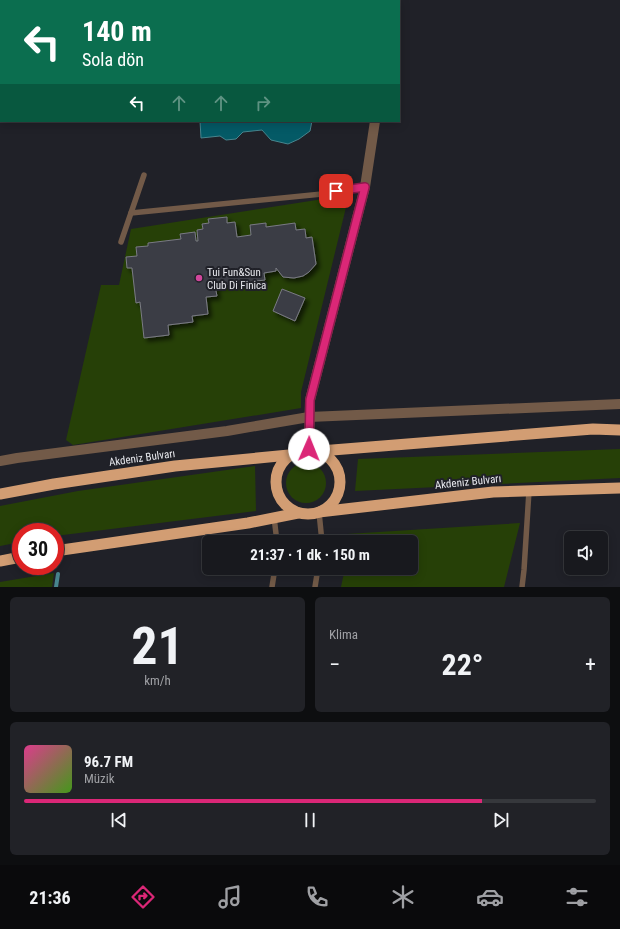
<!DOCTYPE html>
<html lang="tr">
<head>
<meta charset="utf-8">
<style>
	body { margin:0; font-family:"Roboto Condensed",sans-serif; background:#212227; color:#f1f3f6; height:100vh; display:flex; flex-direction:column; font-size:15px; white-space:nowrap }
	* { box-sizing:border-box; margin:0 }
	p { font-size:13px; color:#9fa0a4 }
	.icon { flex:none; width:22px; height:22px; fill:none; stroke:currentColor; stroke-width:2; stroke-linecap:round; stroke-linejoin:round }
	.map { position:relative; height:587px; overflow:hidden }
	.details { display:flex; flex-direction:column; gap:10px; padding:10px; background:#0d0e10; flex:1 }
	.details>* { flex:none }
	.guide { position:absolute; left:0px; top:0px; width:400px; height:122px; box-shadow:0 2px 10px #0003,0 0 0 1px #36383c; background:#0b6e4f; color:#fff; overflow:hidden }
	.fabs { position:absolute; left:564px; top:531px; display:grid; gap:8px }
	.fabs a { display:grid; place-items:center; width:44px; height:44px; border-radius:6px; background:#18191e; box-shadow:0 2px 10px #0003,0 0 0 1px #36383c; font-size:20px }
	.speed { position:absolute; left:12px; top:523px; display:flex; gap:8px; font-size:20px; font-weight:700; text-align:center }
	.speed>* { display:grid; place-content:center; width:52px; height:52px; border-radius:50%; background:#18191e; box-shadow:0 2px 10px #0003,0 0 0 1px #36383c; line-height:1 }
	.speed .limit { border:6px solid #d22; background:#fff; color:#111 }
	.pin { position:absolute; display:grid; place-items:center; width:34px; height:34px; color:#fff; margin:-17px; border-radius:8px; box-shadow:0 2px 6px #0006 }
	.me { position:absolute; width:44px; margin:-22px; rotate:1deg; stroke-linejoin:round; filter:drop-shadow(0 0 3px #0008) }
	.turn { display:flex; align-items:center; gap:14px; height:84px; padding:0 16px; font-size:18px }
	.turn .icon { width:52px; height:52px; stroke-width:2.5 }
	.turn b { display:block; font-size:28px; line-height:34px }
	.lanes { display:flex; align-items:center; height:38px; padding:0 16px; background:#0003; justify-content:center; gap:20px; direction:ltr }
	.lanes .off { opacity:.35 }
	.big { font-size:30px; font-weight:700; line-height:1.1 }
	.details .card { flex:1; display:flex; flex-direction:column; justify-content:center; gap:6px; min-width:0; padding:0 14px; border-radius:6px; background:#212227 }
	.details .dial { align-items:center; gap:0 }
	.dial b { font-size:52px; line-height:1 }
	.song { display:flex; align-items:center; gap:12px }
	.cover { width:48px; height:48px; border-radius:6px; background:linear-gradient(135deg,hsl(330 70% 55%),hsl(100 70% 35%)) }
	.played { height:4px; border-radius:2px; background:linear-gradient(90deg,#db2777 80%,#36383c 80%) }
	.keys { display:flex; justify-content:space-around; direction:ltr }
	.heat { display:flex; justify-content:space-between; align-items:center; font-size:22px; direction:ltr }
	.details .tiles { flex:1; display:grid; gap:10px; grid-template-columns:1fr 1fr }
	.card:last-child { grid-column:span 2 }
	.trip { position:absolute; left:202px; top:535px; width:216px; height:40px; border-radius:6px; background:#18191e; box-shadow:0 2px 10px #0003,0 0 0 1px #36383c; font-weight:700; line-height:40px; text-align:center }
	.dock { display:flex; height:64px; justify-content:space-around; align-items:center; background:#0a0a0c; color:#9fa0a4 }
	.dock .icon { width:28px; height:28px }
	.dock .selected { color:#db2777 }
	.dock b { font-size:18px; color:#f1f3f6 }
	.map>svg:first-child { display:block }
	.green { fill:#264007; fill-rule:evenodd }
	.water { fill:#045a66; stroke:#48858e }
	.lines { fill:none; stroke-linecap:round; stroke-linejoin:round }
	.stream { stroke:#48858e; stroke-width:4 }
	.building { fill:#3b3d44; stroke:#7a7b84; filter:url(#shadow) }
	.service { stroke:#725a48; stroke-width:5.5 }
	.minor { stroke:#725a48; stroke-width:10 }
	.tertiary { stroke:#725a48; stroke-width:10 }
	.trunk { stroke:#d29d73; stroke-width:11 }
	.route-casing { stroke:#8e194d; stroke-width:10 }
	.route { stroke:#db2777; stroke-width:7 }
	.hotel-dot { fill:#d1479c; stroke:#202128; stroke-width:1.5 }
	.labels { text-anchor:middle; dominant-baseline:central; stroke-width:4; stroke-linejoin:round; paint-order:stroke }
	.poi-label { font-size:11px; fill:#e7e8ed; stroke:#202128; text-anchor:start }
	.street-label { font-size:11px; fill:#e7e8ed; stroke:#202128 }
</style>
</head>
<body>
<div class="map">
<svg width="620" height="587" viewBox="0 0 620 587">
	<defs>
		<filter id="shadow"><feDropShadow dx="3.5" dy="3.5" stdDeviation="2" flood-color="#0009"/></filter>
	</defs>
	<rect width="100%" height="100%" fill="#202128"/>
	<!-- green -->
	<g class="green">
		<path d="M349 195 301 392V408L73 445 66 440 101 285H119L131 229ZM227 217V223L235 222 237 237 251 235 250 225 266 223V227L295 223 296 230 305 229 306 238H312L316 263C305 278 301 279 283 277L276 268V271L264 273 265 280 215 286 217 296 206 297 208 314 192 316 193 322 168 325 169 335 140 302H136L132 268H127L126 257 137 256 136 247 148 246V243L181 239 180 234 194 232 196 241H198L197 230 203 229 202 224 209 223 208 220ZM282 289 304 298 295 321 273 311Z"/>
		<polygon points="620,449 620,478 355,491 358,459"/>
		<circle cx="306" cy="483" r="20"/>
		<polygon points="255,466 256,511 55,536 55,532 21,532 21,542 0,546 0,506 78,491"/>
		<polygon points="520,523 504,587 341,587 345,568 411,568 411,542 334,542 331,535"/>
		<polygon points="54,573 52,587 0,587 0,582"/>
	</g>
	<!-- water -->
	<polygon class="water" points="200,121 312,121 310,131 299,139 288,144 271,140 262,130 243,132 236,139 226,140 220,136 201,138"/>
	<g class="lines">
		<!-- stream -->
		<polyline class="stream" points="56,587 58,574"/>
	</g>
	<!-- building -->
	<g class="building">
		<rect x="277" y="0" width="97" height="1"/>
		<polygon points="227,217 227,223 235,222 237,237 251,235 250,225 266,223 266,227 295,223 296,230 305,229 306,238 312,237 316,264 309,272 303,276 294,278 283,277 276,268 276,271 264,273 265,280 215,286 217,296 206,297 208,314 192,316 193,322 168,325 169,335 144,338 140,302 136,303 132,268 127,268 126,257 137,256 136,247 148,246 148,243 181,239 180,234 195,232 196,241 198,241 197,230 203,229 202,224 209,223 208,219"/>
		<polygon points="282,289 305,298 295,321 273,311"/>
	</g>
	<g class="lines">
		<!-- service -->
		<g class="service">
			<polyline points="131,213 322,194 365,187"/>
			<polyline points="121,242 144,175"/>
			<polyline points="319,512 322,542"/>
			<polyline points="274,517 277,542"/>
			<polyline points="272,587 275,568"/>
			<polyline points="315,587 318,568"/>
			<polyline points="522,587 524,570 529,491"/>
		</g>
		<!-- minor -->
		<g class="minor">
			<polyline points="393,1 393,0"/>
			<polyline points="309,449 310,400 365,187 375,121"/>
		</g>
		<!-- tertiary -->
		<polyline class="tertiary" points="0,461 17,458 227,431 309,417 620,404"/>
		<!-- trunk -->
		<g class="trunk">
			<circle cx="308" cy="482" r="32"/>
			<polyline points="320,451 593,429 620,430"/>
			<polyline points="0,494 54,484 175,466 289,455"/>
			<polyline points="319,512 493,492 620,488"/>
			<polyline points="55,551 248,523 298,513"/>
			<polyline points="0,561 21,557"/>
		</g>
	</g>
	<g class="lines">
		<defs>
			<polyline id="route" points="309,449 310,400 365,187 336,191"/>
		</defs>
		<!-- route casing -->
		<use href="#route" class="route-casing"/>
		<!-- route -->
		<use href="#route" class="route"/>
	</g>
	<!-- markers -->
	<circle class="hotel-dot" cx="199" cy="278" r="4"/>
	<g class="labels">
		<!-- poi labels -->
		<g class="poi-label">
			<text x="207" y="272">Tui Fun&amp;Sun<tspan x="207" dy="13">Club Di Finica</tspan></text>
		</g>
		<!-- street labels -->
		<g class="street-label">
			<text transform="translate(142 458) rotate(-8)">Akdeniz Bulvarı</text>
			<text transform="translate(468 482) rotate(-6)">Akdeniz Bulvarı</text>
		</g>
	</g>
</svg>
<div class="fabs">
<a><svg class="icon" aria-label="sound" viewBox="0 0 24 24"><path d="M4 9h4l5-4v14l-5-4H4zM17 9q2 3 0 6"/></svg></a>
</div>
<div class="speed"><div class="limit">30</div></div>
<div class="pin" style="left:336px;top:191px;background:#d93025"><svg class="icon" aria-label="arrive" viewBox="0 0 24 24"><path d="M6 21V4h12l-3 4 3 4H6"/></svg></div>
<svg class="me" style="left:309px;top:449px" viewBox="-20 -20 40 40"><circle r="19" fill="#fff"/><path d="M0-13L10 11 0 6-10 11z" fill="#db2777"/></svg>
<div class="trip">21:37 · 1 dk · 150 m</div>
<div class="guide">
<div class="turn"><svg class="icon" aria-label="left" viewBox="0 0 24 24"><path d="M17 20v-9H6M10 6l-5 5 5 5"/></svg><div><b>140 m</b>Sola dön</div></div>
<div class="lanes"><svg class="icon" aria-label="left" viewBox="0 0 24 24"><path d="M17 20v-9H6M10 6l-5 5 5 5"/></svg><svg class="icon off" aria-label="ahead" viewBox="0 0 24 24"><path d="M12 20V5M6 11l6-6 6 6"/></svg><svg class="icon off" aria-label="ahead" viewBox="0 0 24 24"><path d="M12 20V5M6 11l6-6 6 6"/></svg><svg class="icon off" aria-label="right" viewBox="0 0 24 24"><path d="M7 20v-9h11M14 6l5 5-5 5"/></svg></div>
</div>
</div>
<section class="details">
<div class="tiles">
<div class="card dial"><b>21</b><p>km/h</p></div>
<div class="card"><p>Klima</p>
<div class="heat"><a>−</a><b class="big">22°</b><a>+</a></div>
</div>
<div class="card">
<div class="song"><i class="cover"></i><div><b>96.7 FM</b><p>Müzik</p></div></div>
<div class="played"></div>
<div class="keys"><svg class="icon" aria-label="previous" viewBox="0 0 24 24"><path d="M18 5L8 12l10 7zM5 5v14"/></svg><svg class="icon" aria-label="pause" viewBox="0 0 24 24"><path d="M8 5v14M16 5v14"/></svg><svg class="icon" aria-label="next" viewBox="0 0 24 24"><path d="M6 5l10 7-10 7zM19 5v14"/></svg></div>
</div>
</div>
</section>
<nav class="dock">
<b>21:36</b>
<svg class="icon selected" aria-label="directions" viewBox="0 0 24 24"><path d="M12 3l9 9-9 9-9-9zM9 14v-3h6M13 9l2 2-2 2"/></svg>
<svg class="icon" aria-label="music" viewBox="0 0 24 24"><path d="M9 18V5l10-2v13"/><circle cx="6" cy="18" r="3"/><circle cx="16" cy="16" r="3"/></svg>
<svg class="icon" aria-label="phone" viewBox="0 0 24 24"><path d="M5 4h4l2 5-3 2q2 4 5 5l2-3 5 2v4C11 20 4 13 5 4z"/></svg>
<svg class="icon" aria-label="climate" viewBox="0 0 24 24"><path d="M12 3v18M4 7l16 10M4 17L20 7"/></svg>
<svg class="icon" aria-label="car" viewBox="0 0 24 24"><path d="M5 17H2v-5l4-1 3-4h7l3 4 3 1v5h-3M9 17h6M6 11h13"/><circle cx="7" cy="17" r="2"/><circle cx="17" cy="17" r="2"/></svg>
<svg class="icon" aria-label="filters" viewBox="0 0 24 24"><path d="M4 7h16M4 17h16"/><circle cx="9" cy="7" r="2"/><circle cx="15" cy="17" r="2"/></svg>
</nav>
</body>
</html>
